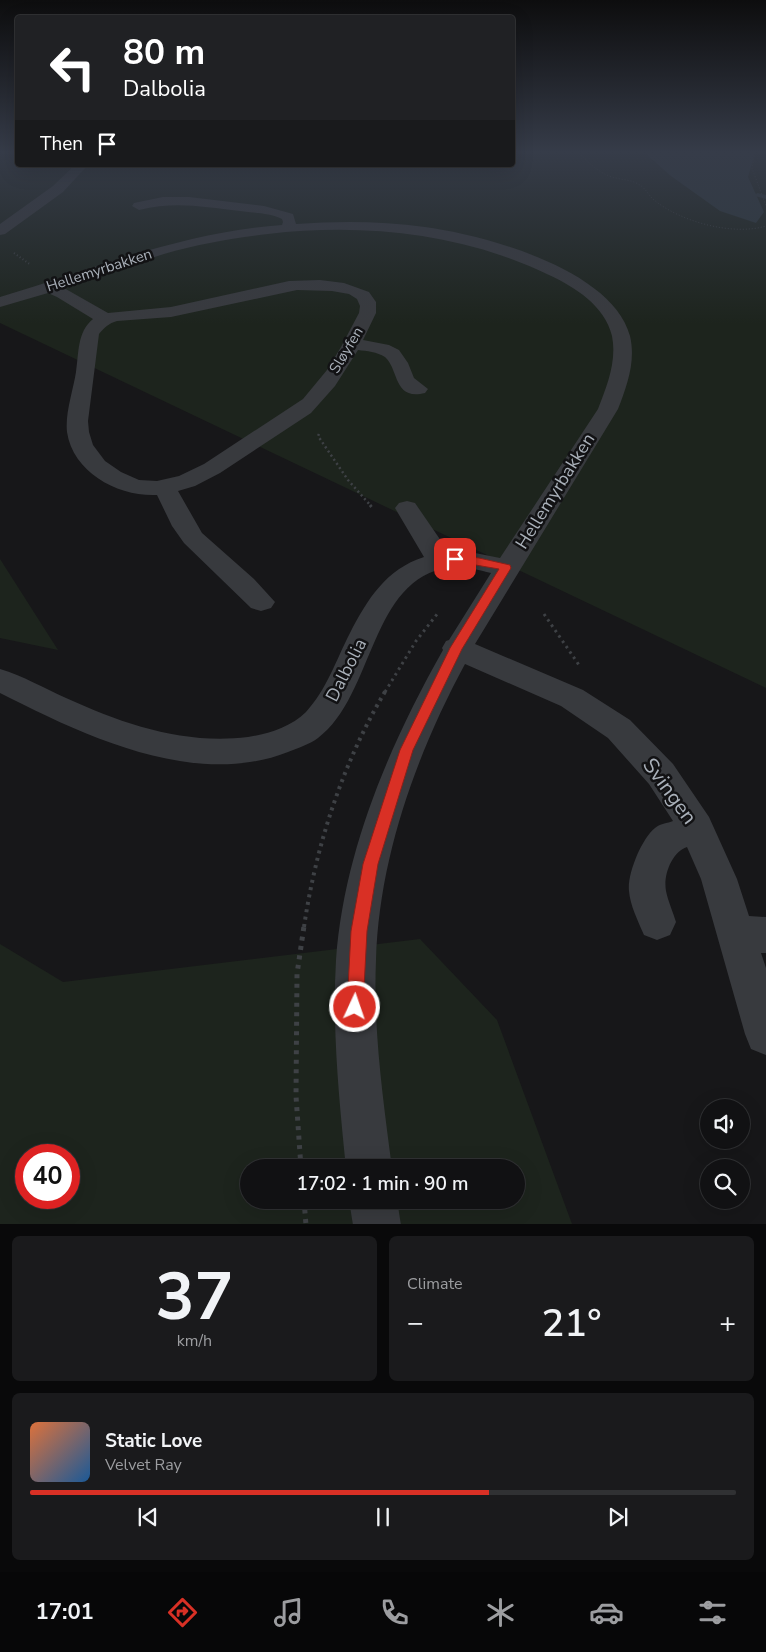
<!DOCTYPE html>
<html lang="en">
<head>
<meta charset="utf-8">
<style>
	body { margin:0; font-family:"Nunito Sans",sans-serif; background:#1a1a1c; color:#f1f3f6; height:100vh; display:flex; flex-direction:column; font-size:19px; white-space:nowrap }
	* { box-sizing:border-box; margin:0 }
	p { font-size:16px; color:#9c9da0 }
	.icon { flex:none; width:28px; height:28px; fill:none; stroke:currentColor; stroke-width:2; stroke-linecap:round; stroke-linejoin:round }
	.map { position:relative; height:1224px; overflow:hidden }
	.drawer { display:flex; flex-direction:column; gap:12px; padding:12px; background:#09090a; flex:1 }
	.drawer>* { flex:none }
	.hud { position:absolute; left:15px; top:15px; width:500px; height:152px; border-radius:5px; box-shadow:0 5px 20px #0002,0 0 0 1px #303133; background:#202124; color:#fff; overflow:hidden }
	.fabs { position:absolute; left:700px; top:1099px; display:grid; gap:10px }
	.fabs a { display:grid; place-items:center; width:50px; height:50px; border-radius:50%; background:#111113; box-shadow:0 5px 20px #0002,0 0 0 1px #303133; font-size:25px }
	.speed { position:absolute; left:15px; top:1144px; display:flex; gap:10px; font-size:25px; font-weight:700; text-align:center }
	.speed>* { display:grid; place-content:center; width:65px; height:65px; border-radius:50%; background:#111113; box-shadow:0 5px 20px #0002,0 0 0 1px #303133; line-height:1 }
	.speed .limit { border:8px solid #d22; background:#fff; color:#111 }
	.pin { position:absolute; display:grid; place-items:center; width:42px; height:42px; color:#fff; margin:-21px; border-radius:10px; box-shadow:0 2px 8px #0006 }
	.me { position:absolute; width:55px; margin:-28px; rotate:3deg; stroke-linejoin:round; filter:drop-shadow(0 0 4px #0008) }
	.turn { display:flex; align-items:center; gap:18px; height:105px; padding:0 25px; font-size:22px }
	.turn .icon { width:65px; height:65px; stroke-width:2.5 }
	.turn b { display:block; font-size:35px; line-height:42px }
	.then { display:flex; align-items:center; height:48px; padding:0 25px; background:#0003; gap:10px; font-size:19px }
	.big { font-size:38px; font-weight:600; line-height:1.1 }
	.drawer .widget { flex:1; display:flex; flex-direction:column; justify-content:center; gap:8px; min-width:0; padding:0 18px; border-radius:8px; background:#1a1a1c }
	.drawer .dial { align-items:center; gap:0 }
	.dial b { font-size:65px; line-height:1 }
	.song { display:flex; align-items:center; gap:15px }
	.cover { width:60px; height:60px; border-radius:8px; background:linear-gradient(135deg,hsl(20 70% 55%),hsl(210 70% 35%)) }
	.played { height:5px; border-radius:2px; background:linear-gradient(90deg,#d93025 65%,#303133 65%) }
	.keys { display:flex; justify-content:space-around; direction:ltr }
	.heat { display:flex; justify-content:space-between; align-items:center; font-size:28px; direction:ltr }
	.drawer .tiles { flex:1; display:grid; gap:12px; grid-template-columns:1fr 1fr }
	.widget:last-child { grid-column:span 2 }
	.trip { position:absolute; left:240px; top:1159px; width:285px; height:50px; border-radius:25px; background:#111113; box-shadow:0 5px 20px #0002,0 0 0 1px #303133; font-weight:600; line-height:50px; text-align:center }
	.dock { display:flex; height:80px; justify-content:space-around; align-items:center; background:#070708; color:#9c9da0 }
	.dock .icon { width:35px; height:35px }
	.dock .on { color:#d93025 }
	.dock b { font-size:22px; color:#f1f3f6 }
	.map>svg:first-child { display:block }
	.green { fill:#1d241d; fill-rule:evenodd }
	.water { fill:#2d383e }
	.lines { fill:none; stroke-linecap:round; stroke-linejoin:round }
	.stream { fill:#2d383e; fill-rule:evenodd }
	.path-far5 { stroke:#3e4145; stroke-width:1; stroke-dasharray:1 2; stroke-linecap:butt }
	.path-far4 { stroke:#3e4145; stroke-width:2; stroke-dasharray:1 2.5; stroke-linecap:butt }
	.path-far3 { stroke:#3e4145; stroke-width:2.5; stroke-dasharray:2 3; stroke-linecap:butt }
	.path-far2 { stroke:#3e4145; stroke-width:3; stroke-dasharray:2.5 4; stroke-linecap:butt }
	.path-far1 { stroke:#3e4145; stroke-width:4; stroke-dasharray:3 4.5; stroke-linecap:butt }
	.path { stroke:#3e4145; stroke-width:5; stroke-dasharray:4 5.5; stroke-linecap:butt }
	.minor { fill:#383a3e; fill-rule:evenodd }
	.route { fill:#d93025; stroke:#8d1f18 }
	.labels { text-anchor:middle; dominant-baseline:central; stroke-width:5; stroke-linejoin:round; paint-order:stroke }
	.far-street-label { font-size:15px; fill:#a9b0b9; stroke:#121214 }
	.street-label { font-size:18px; fill:#a9b0b9; stroke:#121214 }
	.near-street-label { font-size:21px; fill:#a9b0b9; stroke:#121214 }
</style>
</head>
<body>
<div class="map">
<svg width="766" height="1225" viewBox="0 0 766 1225">
	<rect width="100%" height="100%" fill="#171719"/>
	<!-- green -->
	<g class="green">
		<polygon points="0,153 17,153 18,165 512,165 513,153 766,153 766,688 0,323"/>
		<polygon points="0,559 58,650 0,638"/>
		<path d="M420 939 497 1020 572 1224 0 1225V944L63 982ZM26 1155H69V1198H26ZM249 1168H516V1200H249Z"/>
	</g>
	<!-- water -->
	<polygon class="water" points="645,153 755,153 748,177 764,212 756,223 720,211 671,176"/>
	<g class="lines">
		<!-- stream -->
		<polygon class="stream" points="757,193 766,195 766,199 755,196"/>
		<!-- path-far5 -->
		<g class="path-far5">
			<path d="M579 153C590 164 601 175 616 178 624 180 632 180 638 184 646 188 648 195 654 200 681 222 733 236 766 226"/>
			<polyline points="755,153 752,168 766,206"/>
		</g>
		<!-- path-far4 -->
		<polyline class="path-far4" points="14,253 31,265"/>
		<!-- path-far3 -->
		<polyline class="path-far3" points="319,434 318,436 348,480 371,506"/>
		<!-- path-far2 -->
		<g class="path-far2">
			<polyline points="370,505 373,509"/>
			<polyline points="544,614 579,665"/>
			<polyline points="385,692 416,641 438,613"/>
		</g>
		<!-- path-far1 -->
		<path class="path-far1" d="M304 927C316 845 343 762 386 690"/>
		<!-- path -->
		<g class="path">
			<polyline points="301,1168 296,1096 297,974 304,926"/>
			<polyline points="304,1200 306,1225"/>
		</g>
		<!-- minor -->
		<g class="minor">
			<polygon points="75,165 88,165 63,192 5,234 0,235 0,224 53,186"/>
			<path d="M163 197H189L264 206 293 214 296 224C339 221 382 221 425 227 484 235 612 269 630 336 636 361 627 386 618 409L475 644 583 690 630 720 673 764 709 817 737 879 749 916 766 917V953H761L766 968V1055L751 1049 745 1034 701 879 687 847C672 852 663 875 666 891 668 901 673 912 676 922L670 935 657 940 644 935C638 921 630 905 629 891 627 874 642 838 655 828 659 824 668 823 673 821L649 784 608 738 561 706 465 664C417 753 379 857 376 960 373 1029 383 1099 392 1168H346C339 1098 332 1029 336 960 344 850 390 744 443 650L442 648 446 641 449 640 491 573C478 570 463 566 450 567 369 579 375 695 318 738 310 744 298 748 288 752 194 789 83 735 0 693V669C23 676 44 688 66 698 123 724 184 745 248 737 268 734 291 727 306 712 327 689 336 660 350 633 367 600 386 569 424 557L395 508 399 503 407 501 415 503 448 551 470 552 500 558 598 409C607 386 617 361 612 336 605 306 575 287 549 275 462 233 364 223 268 234 234 238 198 244 164 254 130 264 98 277 64 288L108 313 171 307 289 281 320 280 344 283 369 292 376 302V313L363 340 389 345 399 350 408 363 414 378 428 389 425 393C393 401 399 369 385 357 377 352 367 351 358 350L335 386 311 413 220 473 195 486 178 491 202 533 254 579 275 602 271 608 261 611 251 608 184 543 172 526 157 495C119 497 73 473 67 432 65 413 73 391 76 372 79 353 77 332 93 319L57 297 48 293 0 307V297C93 269 184 232 282 225L283 222 282 219C269 213 254 213 240 211 203 207 176 201 139 210L132 206 134 203ZM297 290 332 291 349 294 357 299 360 306 359 313 341 347 327 370 303 399 204 464 179 476 157 481 139 480 121 472 105 461 93 445 89 432 88 421 99 334C104 328 109 323 117 321L171 317Z"/>
			<polygon points="349,1200 397,1200 401,1225 353,1225"/>
		</g>
	</g>
	<!-- sky -->
	<linearGradient id="sky" x2="0" y2="1"><stop stop-color="#0d0d0e"/><stop offset="0.47" stop-color="#363c49"/><stop offset="1" stop-color="#363c49" stop-opacity="0"/></linearGradient>
	<rect width="766" height="324" fill="url(#sky)"/>
	<!-- route -->
	<polygon class="route" points="455,555 479,558 510,565 511,568 462,649 413,750 378,864 367,931 363,1007 361,1013 355,1015 349,1013 347,1007 351,931 363,864 400,750 450,648 499,569 452,561 450,559 452,556"/>
	<g class="labels">
		<!-- far-street labels -->
		<g class="far-street-label">
			<text transform="translate(99 270) rotate(-18)">Hellemyrbakken</text>
			<text transform="translate(346 350) rotate(-59)">Sløyfen</text>
		</g>
		<!-- street labels -->
		<g class="street-label">
			<text transform="translate(555 491) rotate(-58)">Hellemyrbakken</text>
			<text transform="translate(346 670) rotate(-63)">Dalbolia</text>
		</g>
		<!-- near-street labels -->
		<g class="near-street-label">
			<text transform="translate(670 791) rotate(54)">Svingen</text>
		</g>
	</g>
</svg>
<div class="fabs">
<a><svg class="icon" aria-label="sound" viewBox="0 0 24 24"><path d="M4 9h4l5-4v14l-5-4H4zM17 9q2 3 0 6"/></svg></a>
<a><svg class="icon" aria-label="search" viewBox="0 0 24 24"><circle cx="10" cy="10" r="6"/><path d="M15 15l6 6"/></svg></a>
</div>
<div class="speed"><div class="limit">40</div></div>
<div class="pin" style="left:455px;top:559px;background:#d93025"><svg class="icon" aria-label="arrive" viewBox="0 0 24 24"><path d="M6 21V4h12l-3 4 3 4H6"/></svg></div>
<svg class="me" style="left:355px;top:1007px" viewBox="-20 -20 40 40"><circle r="17" fill="#d93025" stroke="#fff" stroke-width="3"/><path d="M0-11L8 9 0 5-8 9z" fill="#fff"/></svg>
<div class="trip">17:02 · 1 min · 90 m</div>
<div class="hud">
<div class="turn"><svg class="icon" aria-label="left" viewBox="0 0 24 24"><path d="M17 20v-9H6M10 6l-5 5 5 5"/></svg><div><b>80 m</b>Dalbolia</div></div>
<div class="then">Then<svg class="icon" aria-label="arrive" viewBox="0 0 24 24"><path d="M6 21V4h12l-3 4 3 4H6"/></svg></div>
</div>
</div>
<section class="drawer">
<div class="tiles">
<div class="widget dial"><b>37</b><p>km/h</p></div>
<div class="widget"><p>Climate</p>
<div class="heat"><a>−</a><b class="big">21°</b><a>+</a></div>
</div>
<div class="widget">
<div class="song"><i class="cover"></i><div><b>Static Love</b><p>Velvet Ray</p></div></div>
<div class="played"></div>
<div class="keys"><svg class="icon" aria-label="previous" viewBox="0 0 24 24"><path d="M18 5L8 12l10 7zM5 5v14"/></svg><svg class="icon" aria-label="pause" viewBox="0 0 24 24"><path d="M8 5v14M16 5v14"/></svg><svg class="icon" aria-label="next" viewBox="0 0 24 24"><path d="M6 5l10 7-10 7zM19 5v14"/></svg></div>
</div>
</div>
</section>
<nav class="dock">
<b>17:01</b>
<svg class="icon on" aria-label="directions" viewBox="0 0 24 24"><path d="M12 3l9 9-9 9-9-9zM9 14v-3h6M13 9l2 2-2 2"/></svg>
<svg class="icon" aria-label="music" viewBox="0 0 24 24"><path d="M9 18V5l10-2v13"/><circle cx="6" cy="18" r="3"/><circle cx="16" cy="16" r="3"/></svg>
<svg class="icon" aria-label="phone" viewBox="0 0 24 24"><path d="M5 4h4l2 5-3 2q2 4 5 5l2-3 5 2v4C11 20 4 13 5 4z"/></svg>
<svg class="icon" aria-label="climate" viewBox="0 0 24 24"><path d="M12 3v18M4 7l16 10M4 17L20 7"/></svg>
<svg class="icon" aria-label="car" viewBox="0 0 24 24"><path d="M5 17H2v-5l4-1 3-4h7l3 4 3 1v5h-3M9 17h6M6 11h13"/><circle cx="7" cy="17" r="2"/><circle cx="17" cy="17" r="2"/></svg>
<svg class="icon" aria-label="filters" viewBox="0 0 24 24"><path d="M4 7h16M4 17h16"/><circle cx="9" cy="7" r="2"/><circle cx="15" cy="17" r="2"/></svg>
</nav>
</body>
</html>
